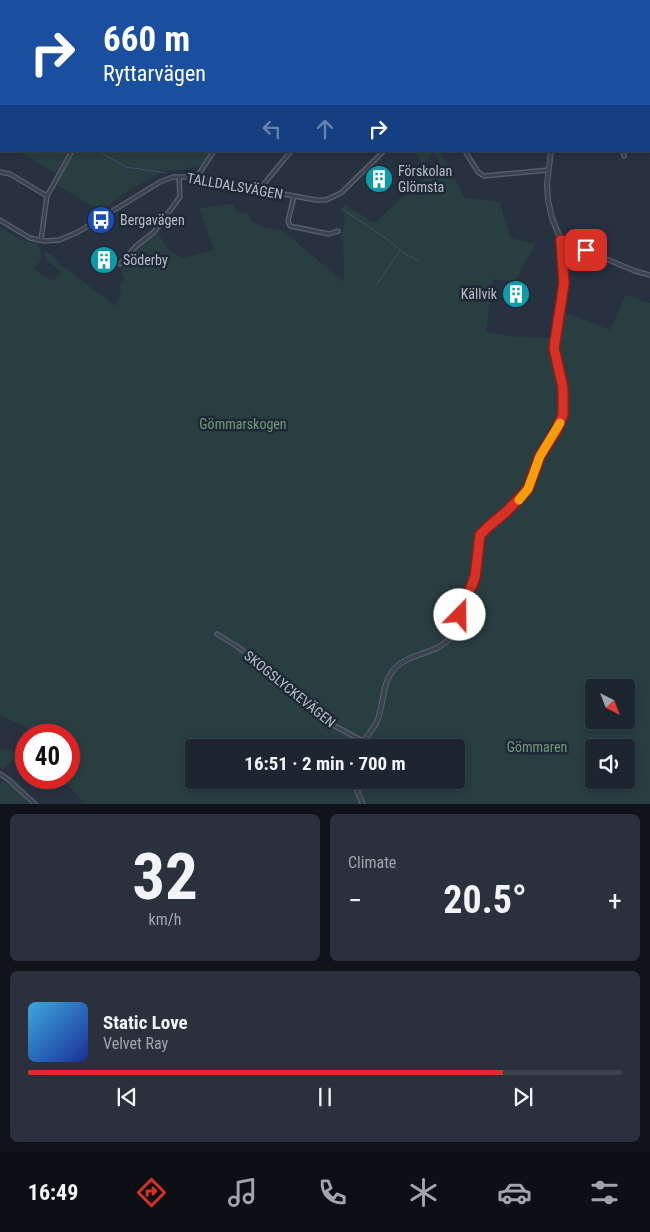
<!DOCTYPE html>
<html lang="en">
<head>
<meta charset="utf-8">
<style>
	body { margin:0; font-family:"Roboto Condensed",sans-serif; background:#2a313c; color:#f1f3f6; height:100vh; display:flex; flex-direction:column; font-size:19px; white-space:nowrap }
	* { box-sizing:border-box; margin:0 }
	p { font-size:16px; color:#a0a5ab }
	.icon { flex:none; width:28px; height:28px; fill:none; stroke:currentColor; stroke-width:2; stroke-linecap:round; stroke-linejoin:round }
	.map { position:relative; height:804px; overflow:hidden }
	.drawer { display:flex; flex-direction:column; gap:10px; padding:10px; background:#10141a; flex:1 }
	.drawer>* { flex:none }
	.banner { position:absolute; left:0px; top:0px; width:650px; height:152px; box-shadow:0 2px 8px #0003,0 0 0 1px #3b424c; background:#1a4fa0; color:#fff; overflow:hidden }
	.needle { width:32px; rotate:138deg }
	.buttons { position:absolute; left:585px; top:679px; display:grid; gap:10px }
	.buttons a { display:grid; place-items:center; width:50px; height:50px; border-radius:5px; background:#1d2530; box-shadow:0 2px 8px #0003,0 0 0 1px #3b424c; font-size:25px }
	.speed { position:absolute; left:15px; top:724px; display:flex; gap:10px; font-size:25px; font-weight:700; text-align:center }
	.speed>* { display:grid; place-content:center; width:65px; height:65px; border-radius:50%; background:#1d2530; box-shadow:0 2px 8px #0003,0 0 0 1px #3b424c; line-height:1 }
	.speed .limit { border:8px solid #d22; background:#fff; color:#111 }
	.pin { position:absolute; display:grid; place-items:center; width:42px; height:42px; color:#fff; margin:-21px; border-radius:10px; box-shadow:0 2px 8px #0006 }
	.me { position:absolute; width:55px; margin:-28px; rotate:22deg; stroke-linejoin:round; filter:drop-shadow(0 0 4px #0008) }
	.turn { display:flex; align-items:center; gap:18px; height:105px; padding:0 20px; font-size:22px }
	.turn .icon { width:65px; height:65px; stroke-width:2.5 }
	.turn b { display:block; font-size:35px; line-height:42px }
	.lanes { display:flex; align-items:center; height:48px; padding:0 20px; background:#0003; justify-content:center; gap:25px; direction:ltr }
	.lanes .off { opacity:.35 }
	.big { font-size:38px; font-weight:700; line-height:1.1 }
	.drawer .card { flex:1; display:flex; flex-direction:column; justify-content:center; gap:8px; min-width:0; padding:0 18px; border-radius:8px; background:#2a313c }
	.drawer .dial { align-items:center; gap:0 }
	.dial b { font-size:65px; line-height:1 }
	.song { display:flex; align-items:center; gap:15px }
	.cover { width:60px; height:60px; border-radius:8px; background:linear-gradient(135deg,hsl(200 70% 55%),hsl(230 70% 35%)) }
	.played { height:5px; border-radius:2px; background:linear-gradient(90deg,#d93025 80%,#3b424c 80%) }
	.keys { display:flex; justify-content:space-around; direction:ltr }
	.heat { display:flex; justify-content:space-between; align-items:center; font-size:28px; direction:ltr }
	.drawer .tiles { flex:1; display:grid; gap:10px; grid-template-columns:1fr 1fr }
	.card:last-child { grid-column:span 2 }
	.trip { position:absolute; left:185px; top:739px; width:280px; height:50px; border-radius:5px; background:#1d2530; box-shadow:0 2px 8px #0003,0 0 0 1px #3b424c; font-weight:700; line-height:50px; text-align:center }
	.tab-bar { display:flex; height:80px; justify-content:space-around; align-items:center; background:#0c0f13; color:#a0a5ab }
	.tab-bar .icon { width:35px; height:35px }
	.tab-bar .active { color:#d93025 }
	.tab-bar b { font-size:22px; color:#f1f3f6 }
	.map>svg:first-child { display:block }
	.green { fill:#293e41; fill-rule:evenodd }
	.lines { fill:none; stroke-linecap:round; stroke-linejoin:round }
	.stream { stroke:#3f506a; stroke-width:1 }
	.minor-casing { stroke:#58616d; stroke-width:5.5 }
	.tertiary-casing { stroke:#58616d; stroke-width:6 }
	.minor { stroke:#3b4350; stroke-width:3 }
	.tertiary { stroke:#3b4350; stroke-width:4 }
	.route-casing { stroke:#8d1f18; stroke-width:12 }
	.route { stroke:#d93025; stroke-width:9 }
	.slow { stroke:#f59e0b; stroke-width:9 }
	.labels { text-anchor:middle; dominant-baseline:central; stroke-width:5; stroke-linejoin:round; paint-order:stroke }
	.poi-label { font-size:14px; fill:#b7beca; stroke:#1f2835; text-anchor:start }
	.street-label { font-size:14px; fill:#b7beca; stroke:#1f2835 }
	.park-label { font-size:14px; fill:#6f9a79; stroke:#1f2835 }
</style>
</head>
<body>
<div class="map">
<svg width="650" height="805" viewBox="0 0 650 805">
	<rect width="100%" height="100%" fill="#273140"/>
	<!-- green -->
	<g class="green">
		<polygon points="86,0 413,0 414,1 89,1"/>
		<polygon points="18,151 68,151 55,173"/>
		<polygon points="74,151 211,151 199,167 194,166 187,169 163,171 131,189 101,211 56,185"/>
		<path d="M415 151H440L465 198 501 202V206L511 238 536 244 514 282 493 279 486 332 517 337 555 338 560 310 610 330 625 295 650 303V804H85L62 778H69V735H37C28 725 12 722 0 715V227L24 241 37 244 43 258 41 257V261L36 265 35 268 40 274 54 281 61 274 55 266 46 261 44 251 55 257 57 262 116 306 121 293 119 285 125 279 121 273C128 253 140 245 157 232L169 250 182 258 214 250 199 208 233 204 236 212 243 213 247 212 251 221 265 228 282 230 344 282V261L342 232C345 226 346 216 342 209L345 204 374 223 440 164 433 152 425 163H422ZM594 688H626V720H594ZM194 748H456V780H194ZM594 748H626V780H594Z"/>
		<polygon points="4,749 26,757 26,762 16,758 3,769 0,767 0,750"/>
		<polygon points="4,781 19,792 30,804 0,804 0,784"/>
	</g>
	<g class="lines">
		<!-- stream -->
		<g class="stream">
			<polyline points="185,0 188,1"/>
			<polyline points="257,0 258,1"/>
			<polyline points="0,36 1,37"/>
			<polyline points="0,77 1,75"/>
			<polyline points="0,92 1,93"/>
			<polyline points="98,151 126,167 166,173"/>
			<polyline points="342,209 387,239 405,254 419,261"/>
			<polyline points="377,284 400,251"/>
		</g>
		<defs>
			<g id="minor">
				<polyline points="82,0 84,1"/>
				<polyline points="476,0 476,1"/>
				<polyline points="637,0 637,1"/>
				<polyline points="491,1 492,0"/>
				<polyline points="649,26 650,29"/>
				<polyline points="649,70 650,70"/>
				<polyline points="465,151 478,172 484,176 548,170"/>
				<polyline points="623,151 624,156"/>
				<polyline points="0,172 10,174 47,196"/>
				<polyline points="196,178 214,151"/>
				<polyline points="259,190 291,151"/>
				<polyline points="294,196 288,221 290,226 329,234 338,231"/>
				<polyline points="0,220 30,238 44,241 59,240 78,232 160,182 173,177 189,177 316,200 326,200 341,193 384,151"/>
				<polyline points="41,240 47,196 72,151"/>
				<polyline points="561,240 635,271 650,275"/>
				<polyline points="120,264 135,247 154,232 180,197 179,177"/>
				<polyline points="217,634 238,647 264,667 331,724 363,741"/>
				<polyline points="0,774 9,780 36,805"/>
			</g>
			<g id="tertiary">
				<polyline points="575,1 576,0"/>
				<path d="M358 748C365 739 374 729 378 719 384 702 382 682 395 668 411 652 437 655 452 636L475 577 480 535 487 527 506 512 528 489 541 456 556 431 563 415V388L554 347 564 283V268L561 240 552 218 548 200 547 184 551 151"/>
				<polyline points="353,780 363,805"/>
			</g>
		</defs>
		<!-- minor casing -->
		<use href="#minor" class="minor-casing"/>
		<!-- tertiary casing -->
		<use href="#tertiary" class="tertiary-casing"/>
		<!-- minor -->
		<use href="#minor" class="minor"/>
		<!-- tertiary -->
		<use href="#tertiary" class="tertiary"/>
	</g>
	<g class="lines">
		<defs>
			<polyline id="route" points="460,615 475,577 480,535 488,527 506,512 528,489 540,456 556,431 563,415 563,388 554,348 564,283 561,240 586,250"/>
		</defs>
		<!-- route casing -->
		<use href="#route" class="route-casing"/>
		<!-- route -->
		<use href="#route" class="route"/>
		<!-- slow -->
		<polyline class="slow" points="519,500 528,489 540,456 560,423"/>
	</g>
	<!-- icons -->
	<defs>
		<symbol id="building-disc" viewBox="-11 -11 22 22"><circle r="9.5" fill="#0f9aa8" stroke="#1f2835"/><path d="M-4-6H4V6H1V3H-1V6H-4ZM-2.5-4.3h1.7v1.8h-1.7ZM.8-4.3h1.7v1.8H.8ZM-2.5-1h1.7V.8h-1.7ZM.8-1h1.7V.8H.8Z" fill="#fff"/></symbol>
		<symbol id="bus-disc" viewBox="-11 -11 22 22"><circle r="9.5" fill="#1a4fb4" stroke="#1f2835"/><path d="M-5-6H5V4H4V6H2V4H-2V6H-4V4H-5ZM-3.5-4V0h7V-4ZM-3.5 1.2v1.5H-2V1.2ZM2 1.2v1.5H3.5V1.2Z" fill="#fff"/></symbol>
	</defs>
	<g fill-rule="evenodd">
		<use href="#building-disc" x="363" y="163" width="32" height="32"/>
		<use href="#bus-disc" x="85" y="204" width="32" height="32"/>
		<use href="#building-disc" x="88" y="244" width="32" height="32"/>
		<use href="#building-disc" x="500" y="278" width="32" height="32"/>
	</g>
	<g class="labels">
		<!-- poi labels -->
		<g class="poi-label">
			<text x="398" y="171">Förskolan<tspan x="398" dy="16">Glömsta</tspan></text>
			<text x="120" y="220">Bergavägen</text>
			<text x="123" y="260">Söderby</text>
			<text x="497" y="294" text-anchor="end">Källvik</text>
		</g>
		<!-- street labels -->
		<g class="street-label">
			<text transform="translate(235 186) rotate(10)">TALLDALSVÄGEN</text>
			<text transform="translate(290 689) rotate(39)">SKOGSLYCKEVÄGEN</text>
		</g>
		<!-- park labels -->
		<g class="park-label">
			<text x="243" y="424">Gömmarskogen</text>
			<text x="537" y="747">Gömmaren</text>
		</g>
	</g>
</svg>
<div class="buttons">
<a><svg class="needle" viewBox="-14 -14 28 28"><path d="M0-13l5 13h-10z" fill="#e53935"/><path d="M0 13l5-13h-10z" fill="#a0a5ab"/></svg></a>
<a><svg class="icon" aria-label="sound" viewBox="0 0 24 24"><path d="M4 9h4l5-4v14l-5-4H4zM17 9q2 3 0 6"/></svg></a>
</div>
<div class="speed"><div class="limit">40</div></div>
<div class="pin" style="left:586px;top:250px;background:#d93025"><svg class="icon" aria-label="arrive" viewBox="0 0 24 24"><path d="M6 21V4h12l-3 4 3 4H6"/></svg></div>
<svg class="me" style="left:460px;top:615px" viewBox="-20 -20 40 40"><circle r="19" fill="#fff"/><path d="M0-13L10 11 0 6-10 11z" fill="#d93025"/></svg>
<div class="trip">16:51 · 2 min · 700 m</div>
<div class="banner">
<div class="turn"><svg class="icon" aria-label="right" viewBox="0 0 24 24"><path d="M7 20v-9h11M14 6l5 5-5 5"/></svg><div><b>660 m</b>Ryttarvägen</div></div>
<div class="lanes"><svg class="icon off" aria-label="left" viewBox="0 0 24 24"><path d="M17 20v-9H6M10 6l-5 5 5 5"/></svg><svg class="icon off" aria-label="ahead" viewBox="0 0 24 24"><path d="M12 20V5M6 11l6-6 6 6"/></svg><svg class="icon" aria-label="right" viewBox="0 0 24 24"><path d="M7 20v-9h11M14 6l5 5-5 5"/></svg></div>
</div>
</div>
<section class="drawer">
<div class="tiles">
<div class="card dial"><b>32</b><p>km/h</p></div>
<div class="card"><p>Climate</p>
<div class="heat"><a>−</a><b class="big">20.5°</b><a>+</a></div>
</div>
<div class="card">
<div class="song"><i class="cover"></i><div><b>Static Love</b><p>Velvet Ray</p></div></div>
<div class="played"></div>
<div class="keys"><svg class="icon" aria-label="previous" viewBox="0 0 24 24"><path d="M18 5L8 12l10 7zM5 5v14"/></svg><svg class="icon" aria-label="pause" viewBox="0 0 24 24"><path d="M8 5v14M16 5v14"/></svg><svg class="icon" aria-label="next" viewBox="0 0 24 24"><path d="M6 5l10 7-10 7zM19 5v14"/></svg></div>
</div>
</div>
</section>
<nav class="tab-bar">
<b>16:49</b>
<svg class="icon active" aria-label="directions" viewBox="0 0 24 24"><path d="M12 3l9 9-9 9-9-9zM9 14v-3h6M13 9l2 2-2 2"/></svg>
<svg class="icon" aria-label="music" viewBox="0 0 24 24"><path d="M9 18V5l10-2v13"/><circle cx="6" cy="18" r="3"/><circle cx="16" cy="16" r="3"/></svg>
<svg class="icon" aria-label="phone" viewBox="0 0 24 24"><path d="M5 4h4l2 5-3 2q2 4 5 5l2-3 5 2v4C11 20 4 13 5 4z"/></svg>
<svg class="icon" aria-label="climate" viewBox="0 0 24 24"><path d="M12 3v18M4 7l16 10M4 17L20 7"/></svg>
<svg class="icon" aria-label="car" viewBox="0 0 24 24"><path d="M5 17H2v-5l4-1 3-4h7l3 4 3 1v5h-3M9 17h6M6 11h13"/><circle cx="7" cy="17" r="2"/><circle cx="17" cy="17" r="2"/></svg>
<svg class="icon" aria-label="filters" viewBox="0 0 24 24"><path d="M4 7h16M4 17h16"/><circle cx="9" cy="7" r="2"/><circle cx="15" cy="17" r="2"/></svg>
</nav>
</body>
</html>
